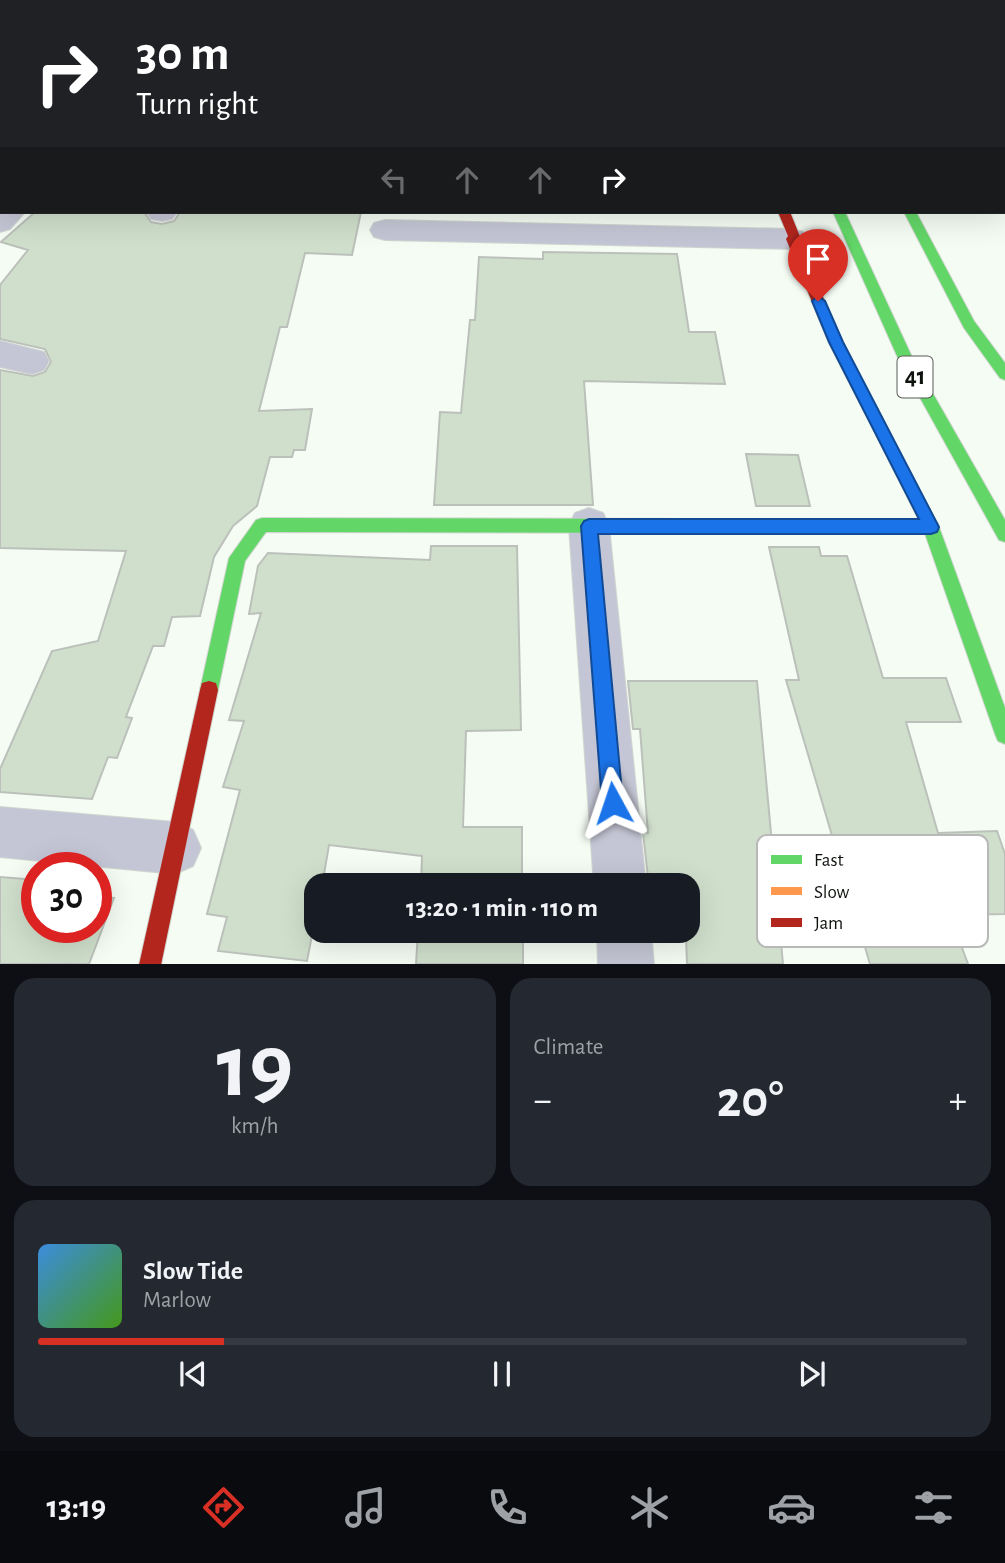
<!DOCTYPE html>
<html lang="en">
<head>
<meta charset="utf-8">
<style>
	body { margin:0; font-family:"Alegreya Sans",sans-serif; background:#242831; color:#f1f3f6; height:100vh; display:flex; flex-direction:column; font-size:26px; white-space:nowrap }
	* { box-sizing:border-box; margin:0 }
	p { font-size:23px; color:#9ea1a6 }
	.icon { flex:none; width:38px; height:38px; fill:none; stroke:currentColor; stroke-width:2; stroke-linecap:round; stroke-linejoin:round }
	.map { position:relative; height:964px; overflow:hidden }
	.panel { display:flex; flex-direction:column; gap:14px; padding:14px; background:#0d0f14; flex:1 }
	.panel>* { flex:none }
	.hud { position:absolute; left:0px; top:0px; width:1006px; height:214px; box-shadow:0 7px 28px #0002; background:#202124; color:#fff; overflow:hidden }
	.speed { position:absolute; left:21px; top:852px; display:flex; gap:14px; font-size:35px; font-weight:700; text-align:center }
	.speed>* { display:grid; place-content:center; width:91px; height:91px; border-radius:50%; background:#171b24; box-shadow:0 7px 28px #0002; line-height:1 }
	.speed .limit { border:10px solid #d22; background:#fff; color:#111 }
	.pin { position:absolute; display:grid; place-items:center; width:60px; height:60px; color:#fff; margin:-72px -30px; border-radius:50% 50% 50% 0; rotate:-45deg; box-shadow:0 0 7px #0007 }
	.pin .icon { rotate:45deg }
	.me { position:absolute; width:77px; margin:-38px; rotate:355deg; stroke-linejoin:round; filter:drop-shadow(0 0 5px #0008) }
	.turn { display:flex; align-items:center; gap:24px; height:147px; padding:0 21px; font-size:32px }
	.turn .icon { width:91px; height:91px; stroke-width:2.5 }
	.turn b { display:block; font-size:49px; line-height:60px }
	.lanes { display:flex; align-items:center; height:66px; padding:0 21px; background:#0003; justify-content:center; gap:35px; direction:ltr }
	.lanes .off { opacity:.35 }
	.big { font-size:52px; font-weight:700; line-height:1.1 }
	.panel .widget { flex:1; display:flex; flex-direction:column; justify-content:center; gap:10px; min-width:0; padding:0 24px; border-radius:21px; background:#242831 }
	.panel .dial { align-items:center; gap:0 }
	.dial b { font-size:91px; line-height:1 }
	.song { display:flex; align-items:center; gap:21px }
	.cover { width:84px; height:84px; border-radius:10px; background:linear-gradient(135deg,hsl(210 70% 55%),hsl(100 70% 35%)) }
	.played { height:7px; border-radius:4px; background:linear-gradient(90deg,#d93025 20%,#363941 20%) }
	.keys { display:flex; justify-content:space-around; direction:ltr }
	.heat { display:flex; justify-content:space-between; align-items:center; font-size:38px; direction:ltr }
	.panel .tiles { flex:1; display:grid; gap:14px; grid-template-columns:1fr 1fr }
	.widget:last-child { grid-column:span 2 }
	.trip { position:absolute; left:304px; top:873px; width:396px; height:70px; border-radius:21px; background:#171b24; box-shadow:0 7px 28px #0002; font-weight:700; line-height:70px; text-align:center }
	.tab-bar { display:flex; height:112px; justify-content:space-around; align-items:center; background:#090b0e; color:#9ea1a6 }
	.tab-bar .icon { width:49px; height:49px }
	.tab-bar .current { color:#d93025 }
	.tab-bar b { font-size:32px; color:#f1f3f6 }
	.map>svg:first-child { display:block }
	.building { fill:#d0dfcc; stroke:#bbc1ba; stroke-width:2 }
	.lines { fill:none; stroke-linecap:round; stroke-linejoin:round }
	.street-casing { stroke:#d1d6d0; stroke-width:2 }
	.fast-casing { stroke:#d1d6d0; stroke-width:2 }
	.slow-casing { stroke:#d1d6d0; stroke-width:2 }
	.jam-casing { stroke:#d1d6d0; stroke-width:2 }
	.street { fill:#c5c6d5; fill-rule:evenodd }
	.fast { fill:#63d668; fill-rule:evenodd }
	.slow { fill:#ff974d; fill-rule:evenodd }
	.jam { fill:#b3261e; fill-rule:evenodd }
	.route { fill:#1a73e8; stroke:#114b97; stroke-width:2 }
	.labels { text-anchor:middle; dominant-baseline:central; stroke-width:6; stroke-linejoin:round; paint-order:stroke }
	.shield { fill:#fff; stroke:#575a56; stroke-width:2 }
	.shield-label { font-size:24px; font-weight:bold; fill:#0f130e }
	.key { fill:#fff; stroke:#b7b8b7; stroke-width:2 }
	.key-label { font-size:19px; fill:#0f130e }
</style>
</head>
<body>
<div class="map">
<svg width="1005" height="965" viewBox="0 0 1005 965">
	<rect width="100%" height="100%" fill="#f5fcf4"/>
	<!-- building -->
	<g class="building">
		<polygon points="35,212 144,212 151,222 162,224 174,221 180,212 361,212 352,255 305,253 287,327 280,327 259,411 312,409 305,450 294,450 292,457 270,457 257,506 233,526 214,557 200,616 172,617 164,646 153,646 126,717 132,718 117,758 108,757 92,799 0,792 0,769 52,651 98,641 126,551 0,548 0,370 33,376 45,372 51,362 45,349 0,339 0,285 28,250 1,242"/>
		<polygon points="543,252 677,254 689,332 715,332 725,384 584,381 593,505 434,505 440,412 461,413 470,320 475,320 479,257 543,259"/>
		<polygon points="746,454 798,455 810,506 756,506"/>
		<polygon points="431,546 517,546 521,730 466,731 463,827 522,827 522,886 421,886 422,856 329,845 322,886 317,886 317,910 307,961 218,951 227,917 207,914 240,790 223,787 244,721 229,720 261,613 249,614 258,566 268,553 430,560"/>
		<polygon points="769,547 819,547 821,556 847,556 883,678 946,678 961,722 906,722 938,833 997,831 1005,854 1005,914 950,915 968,964 870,964 786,680 799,680"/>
		<polygon points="628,681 757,681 783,964 687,964 686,937 654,940 654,931 688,931 688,886 649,886 643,833 648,833 640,729 633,729"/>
		<polygon points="0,877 37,880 37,928 96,928 96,886 105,886 101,897 114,898 89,964 0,964"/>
		<polygon points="418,931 523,931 523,964 416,964"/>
	</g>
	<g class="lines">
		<defs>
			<g id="street">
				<polygon points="237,0 260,0 236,2"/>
				<polygon points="401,0 423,0 400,2"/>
				<polygon points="560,0 582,0 559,2"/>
				<polygon points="658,0 695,0 696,2 659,2"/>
				<rect x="709" y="0" width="22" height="2"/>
				<polygon points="2,35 2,51 0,51 0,36"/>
				<polygon points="0,205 2,212 25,212 10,229 0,232"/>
				<polygon points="147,212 177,212 172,219 162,221 151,219"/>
				<polygon points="385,220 792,229 803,232 807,239 803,246 792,249 385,240 374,237 370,230 374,223"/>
				<polygon points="0,341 44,352 49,361 44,370 32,374 0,367"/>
				<polygon points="589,508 603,513 609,526 646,886 594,886 569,526 575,513"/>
				<polygon points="0,807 175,822 193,830 201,848 193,866 175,874 0,857"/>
				<polygon points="597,931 651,931 654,965 598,965"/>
			</g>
			<g id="fast">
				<polygon points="833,212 845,212 912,357 1005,520 1005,542 999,540 898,358"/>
				<polygon points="904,212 916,212 974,321 1005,363 1005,380 1000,378 964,328"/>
				<polygon points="870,403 875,405 939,527 1005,708 1005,744 998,741 995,734 923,528 863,409"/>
				<polygon points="262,518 707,519 713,521 715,526 713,531 707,533 266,532 245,561 218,690 216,697 209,699 202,697 200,690 229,558 256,520"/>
			</g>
			<g id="slow">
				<rect x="832" y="0" width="8" height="2"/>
				<polygon points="707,519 931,520 937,522 939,527 937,532 931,534 707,533 701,531 699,526 701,521"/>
			</g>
			<g id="jam">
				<rect x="783" y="0" width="8" height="2"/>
				<polygon points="778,212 790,212 801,239 799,242 843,343 877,409 875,413 865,413 829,343 786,239 788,236"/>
				<polygon points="209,681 216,683 218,690 161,965 139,965 200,690 202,683"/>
			</g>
		</defs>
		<!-- street casing -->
		<use href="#street" class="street-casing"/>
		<!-- fast casing -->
		<use href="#fast" class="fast-casing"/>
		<!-- slow casing -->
		<use href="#slow" class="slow-casing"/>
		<!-- jam casing -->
		<use href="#jam" class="jam-casing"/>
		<!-- street -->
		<use href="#street" class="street"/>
		<!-- fast -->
		<use href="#fast" class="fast"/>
		<!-- slow -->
		<use href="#slow" class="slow"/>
		<!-- jam -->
		<use href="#jam" class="jam"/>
	</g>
	<!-- route -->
	<polygon class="route" points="818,296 825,301 843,342 939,527 937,532 931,534 598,534 623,803 620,810 613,813 605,810 602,803 581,526 584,521 589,519 919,519 829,342 812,301"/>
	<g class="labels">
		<!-- shield labels -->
		<rect class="shield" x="897.5" y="356.5" width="35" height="41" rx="5"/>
		<g class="shield-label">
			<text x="915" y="377">41</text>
		</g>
	</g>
	<!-- legend -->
	<rect x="757" y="835" width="231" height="112" rx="10" class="key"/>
	<rect x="771" y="855" width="31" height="9" fill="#63d668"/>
	<rect x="771" y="887" width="31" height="8" fill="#ff974d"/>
	<rect x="771" y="918" width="31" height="9" fill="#b3261e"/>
	<g class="key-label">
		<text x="814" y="866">Fast</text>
		<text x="814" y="898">Slow</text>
		<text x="814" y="929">Jam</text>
	</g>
</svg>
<div class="speed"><div class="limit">30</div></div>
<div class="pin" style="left:818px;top:301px;background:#d93025"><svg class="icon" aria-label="arrive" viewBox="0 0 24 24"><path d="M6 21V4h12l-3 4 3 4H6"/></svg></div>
<svg class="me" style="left:613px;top:803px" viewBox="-20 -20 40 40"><path d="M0-17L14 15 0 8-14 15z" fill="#1a73e8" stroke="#fff" stroke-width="4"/></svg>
<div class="trip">13:20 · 1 min · 110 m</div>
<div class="hud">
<div class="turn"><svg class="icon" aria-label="right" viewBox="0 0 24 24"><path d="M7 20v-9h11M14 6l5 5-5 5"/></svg><div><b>30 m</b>Turn right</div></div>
<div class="lanes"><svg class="icon off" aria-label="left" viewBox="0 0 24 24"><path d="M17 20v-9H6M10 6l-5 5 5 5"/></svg><svg class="icon off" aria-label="ahead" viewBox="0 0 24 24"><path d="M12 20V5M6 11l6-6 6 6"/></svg><svg class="icon off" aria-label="ahead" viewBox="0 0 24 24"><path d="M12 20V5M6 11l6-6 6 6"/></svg><svg class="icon" aria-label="right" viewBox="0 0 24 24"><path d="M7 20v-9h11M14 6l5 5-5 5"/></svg></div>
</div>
</div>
<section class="panel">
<div class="tiles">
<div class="widget dial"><b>19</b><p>km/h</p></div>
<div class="widget"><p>Climate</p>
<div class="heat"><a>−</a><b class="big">20°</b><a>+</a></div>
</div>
<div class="widget">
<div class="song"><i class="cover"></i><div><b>Slow Tide</b><p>Marlow</p></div></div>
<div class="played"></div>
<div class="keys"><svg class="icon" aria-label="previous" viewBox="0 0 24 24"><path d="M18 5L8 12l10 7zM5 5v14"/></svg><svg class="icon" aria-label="pause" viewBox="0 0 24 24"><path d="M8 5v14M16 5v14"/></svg><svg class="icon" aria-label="next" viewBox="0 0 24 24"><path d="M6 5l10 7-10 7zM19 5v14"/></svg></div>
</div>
</div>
</section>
<nav class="tab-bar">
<b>13:19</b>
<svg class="icon current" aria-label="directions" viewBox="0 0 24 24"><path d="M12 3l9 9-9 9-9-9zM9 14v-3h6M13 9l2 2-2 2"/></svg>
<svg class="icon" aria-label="music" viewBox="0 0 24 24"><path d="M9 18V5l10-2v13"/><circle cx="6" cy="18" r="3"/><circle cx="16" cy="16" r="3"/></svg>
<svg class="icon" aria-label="phone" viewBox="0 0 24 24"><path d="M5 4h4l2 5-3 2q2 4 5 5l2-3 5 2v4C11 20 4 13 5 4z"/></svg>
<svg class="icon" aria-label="climate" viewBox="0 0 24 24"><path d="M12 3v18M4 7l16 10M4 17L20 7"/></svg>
<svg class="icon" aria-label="car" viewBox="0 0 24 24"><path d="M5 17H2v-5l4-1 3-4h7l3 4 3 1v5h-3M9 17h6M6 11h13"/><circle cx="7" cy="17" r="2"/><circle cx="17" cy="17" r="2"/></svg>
<svg class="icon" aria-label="filters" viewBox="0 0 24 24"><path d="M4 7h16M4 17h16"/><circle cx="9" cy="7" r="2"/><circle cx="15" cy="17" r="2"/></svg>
</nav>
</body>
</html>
